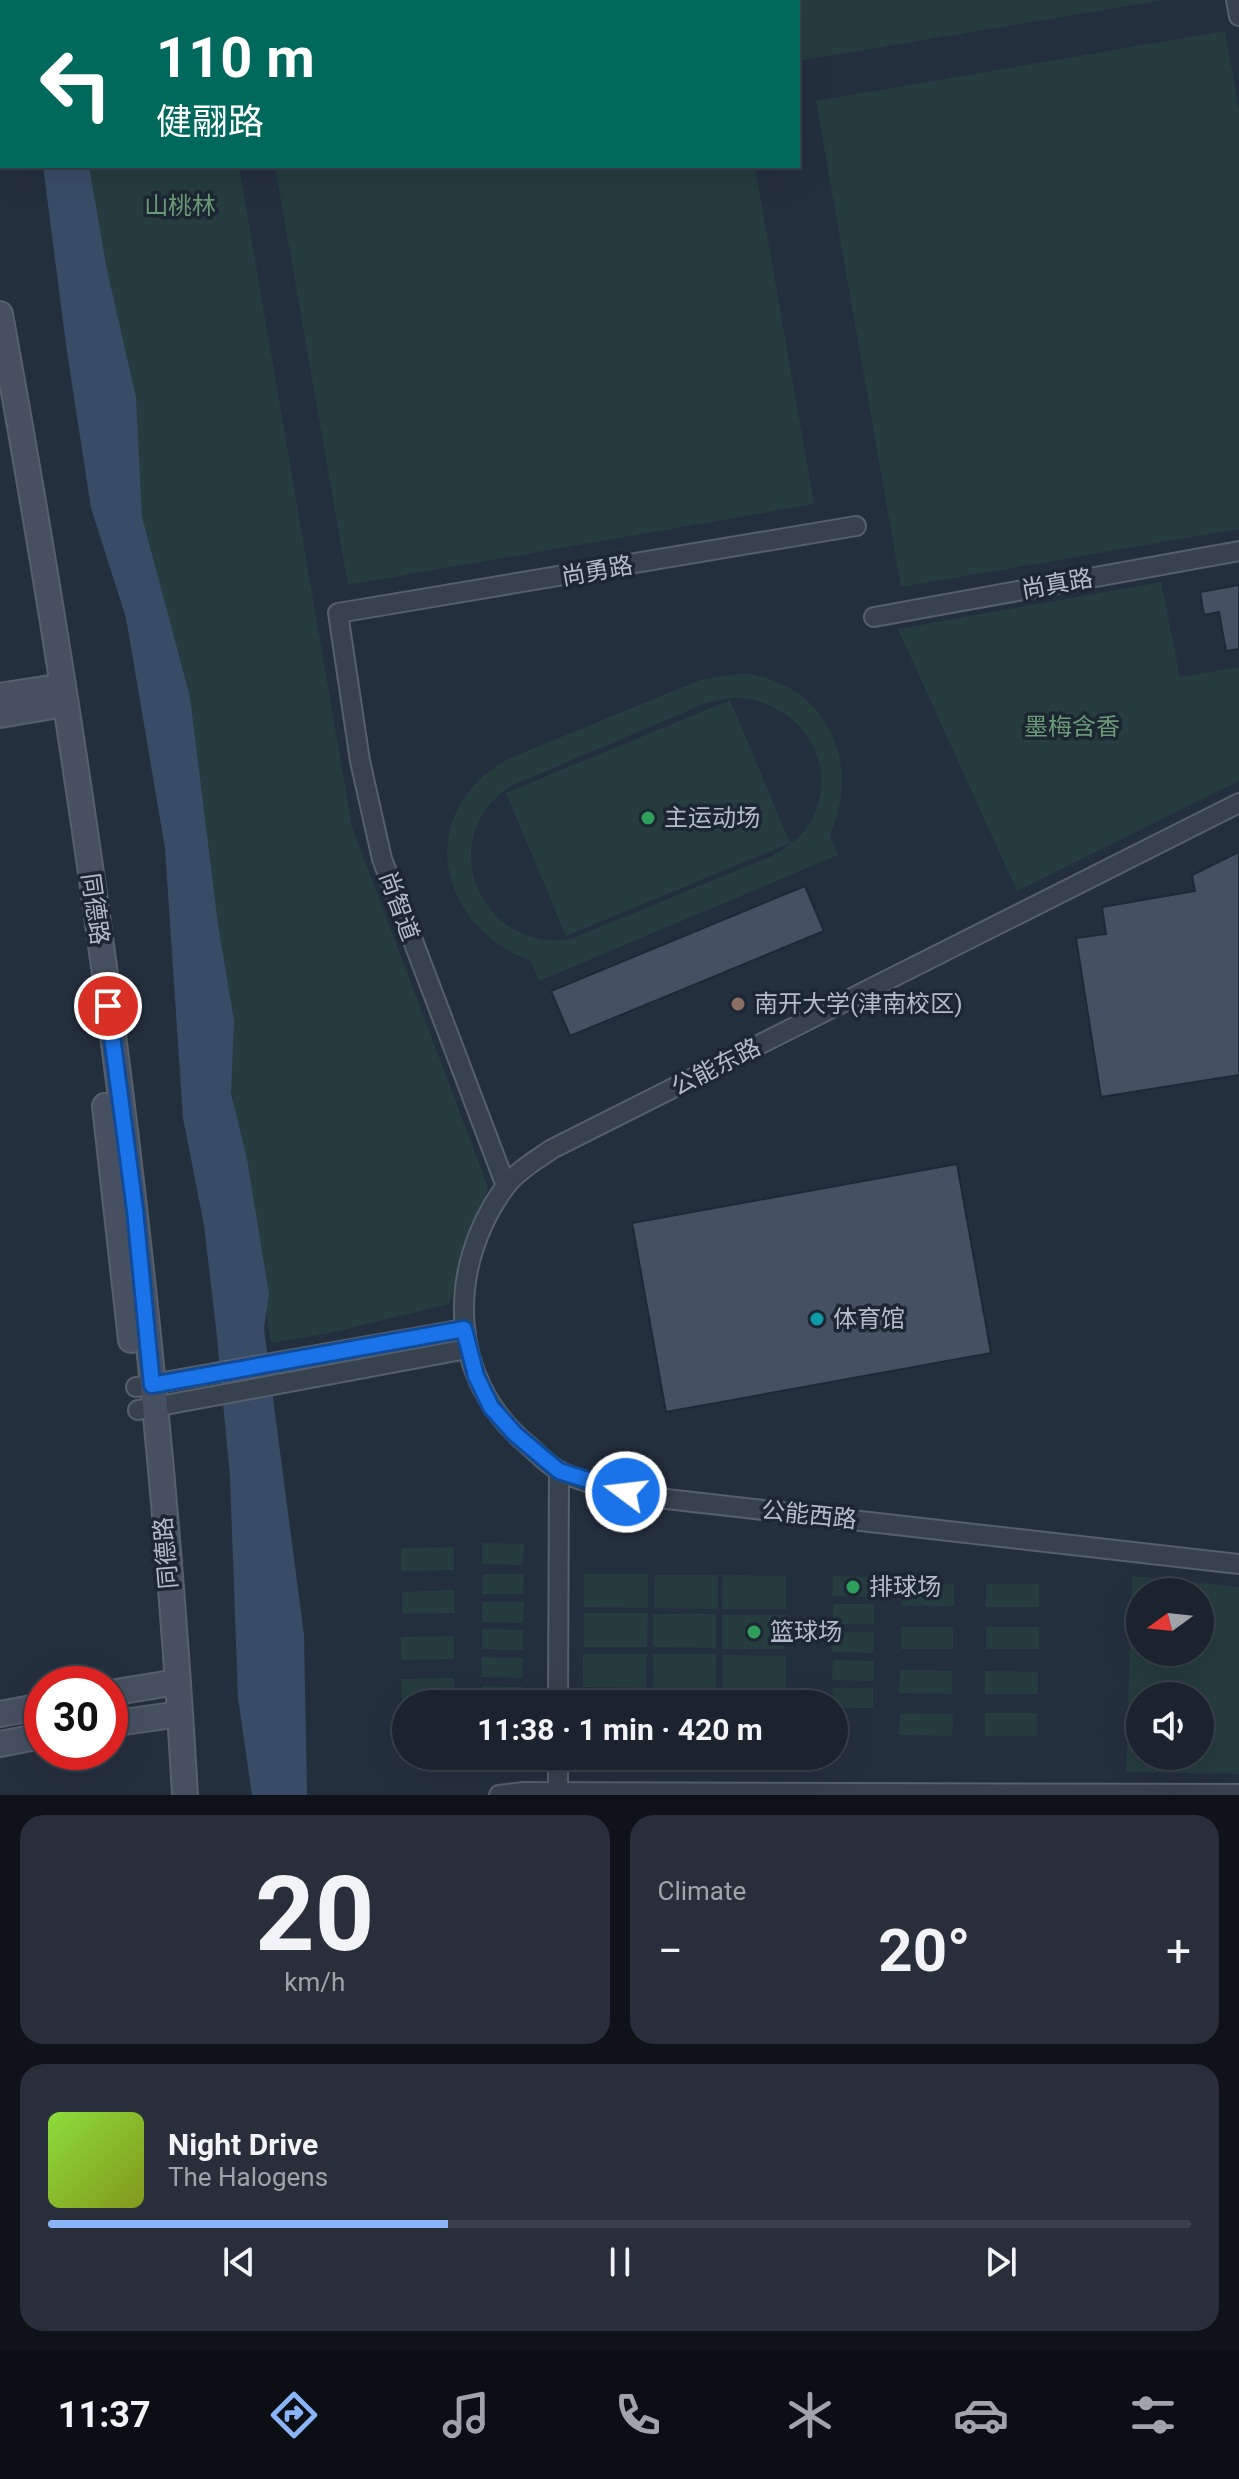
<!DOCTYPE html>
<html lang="en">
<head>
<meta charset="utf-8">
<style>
	body { margin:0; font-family:Roboto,"Noto Sans SC",sans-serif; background:#282f3a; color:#f1f3f6; height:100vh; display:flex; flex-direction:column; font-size:30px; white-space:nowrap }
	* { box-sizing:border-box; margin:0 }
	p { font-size:26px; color:#a0a4aa }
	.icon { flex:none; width:44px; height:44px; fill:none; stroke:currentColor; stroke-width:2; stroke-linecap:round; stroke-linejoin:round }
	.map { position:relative; height:1795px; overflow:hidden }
	.sheet { display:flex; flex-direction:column; gap:20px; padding:20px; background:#0f1319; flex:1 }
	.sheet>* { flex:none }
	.banner { position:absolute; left:0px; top:0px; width:800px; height:168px; box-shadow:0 8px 32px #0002,0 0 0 2px #39404a; background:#00695c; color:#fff; overflow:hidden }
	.needle { width:52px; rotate:255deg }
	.controls { position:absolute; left:1126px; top:1578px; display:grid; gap:16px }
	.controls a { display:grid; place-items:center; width:88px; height:88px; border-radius:50%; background:#1b232e; box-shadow:0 8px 32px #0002,0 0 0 2px #39404a; font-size:40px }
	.speed { position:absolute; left:24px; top:1666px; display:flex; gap:16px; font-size:40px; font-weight:700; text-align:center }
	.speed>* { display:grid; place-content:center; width:104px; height:104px; border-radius:50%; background:#1b232e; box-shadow:0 8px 32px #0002,0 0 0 2px #39404a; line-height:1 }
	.speed .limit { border:12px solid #d22; background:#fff; color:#111 }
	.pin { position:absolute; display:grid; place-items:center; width:68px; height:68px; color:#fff; margin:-34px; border:4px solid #fff; border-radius:50%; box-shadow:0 2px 8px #0007 }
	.me { position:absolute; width:88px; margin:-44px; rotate:285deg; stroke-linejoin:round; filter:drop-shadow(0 0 6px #0008) }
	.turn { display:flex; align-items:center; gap:28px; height:168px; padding:0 24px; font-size:36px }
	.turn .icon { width:104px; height:104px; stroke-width:2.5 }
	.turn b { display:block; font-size:56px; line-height:68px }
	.big { font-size:60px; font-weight:700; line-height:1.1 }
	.sheet .tile { flex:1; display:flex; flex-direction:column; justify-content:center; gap:12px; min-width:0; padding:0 28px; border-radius:24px; background:#282f3a }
	.sheet .dial { align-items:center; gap:0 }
	.dial b { font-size:104px; line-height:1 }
	.song { display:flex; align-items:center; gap:24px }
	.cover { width:96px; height:96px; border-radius:12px; background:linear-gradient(135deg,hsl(90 70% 55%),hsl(70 70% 35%)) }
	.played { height:8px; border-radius:4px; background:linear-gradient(90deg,#8ab4f8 35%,#39404a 35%) }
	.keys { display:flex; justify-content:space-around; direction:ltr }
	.heat { display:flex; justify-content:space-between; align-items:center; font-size:44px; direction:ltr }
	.sheet .tiles { flex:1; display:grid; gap:20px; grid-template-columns:1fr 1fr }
	.tile:last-child { grid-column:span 2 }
	.trip { position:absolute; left:392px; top:1690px; width:456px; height:80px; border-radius:40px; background:#1b232e; box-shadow:0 8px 32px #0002,0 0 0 2px #39404a; font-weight:700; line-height:80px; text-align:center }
	.tabs { display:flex; height:128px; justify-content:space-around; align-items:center; background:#0b0e12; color:#a0a4aa }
	.tabs .icon { width:56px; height:56px }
	.tabs .selected { color:#8ab4f8 }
	.tabs b { font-size:36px; color:#f1f3f6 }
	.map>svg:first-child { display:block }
	.green { fill:#263c3f; fill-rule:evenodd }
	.water { fill:#394c67 }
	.building { fill:#455162; stroke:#1f2835; stroke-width:2 }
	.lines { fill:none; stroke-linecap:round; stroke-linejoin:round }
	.street-casing { stroke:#565f6c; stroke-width:22 }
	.secondary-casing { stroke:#565f6c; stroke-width:28 }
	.street { stroke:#38414e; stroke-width:18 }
	.secondary { stroke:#465061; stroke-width:24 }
	.route-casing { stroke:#114b97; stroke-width:20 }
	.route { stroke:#1a73e8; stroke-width:14 }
	.leisure-dot { fill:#2e9e5b; stroke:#1d2633; stroke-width:3 }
	.education-dot { fill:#8d6e63; stroke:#1d2633; stroke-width:3 }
	.culture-dot { fill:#0f9aa8; stroke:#1d2633; stroke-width:3 }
	.labels { text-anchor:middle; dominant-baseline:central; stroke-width:7; stroke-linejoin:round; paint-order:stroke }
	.park-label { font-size:24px; fill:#6b9a76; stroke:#1d2633 }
	.street-label { font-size:24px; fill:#b4bcc9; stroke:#1d2633 }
	.poi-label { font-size:24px; fill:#b4bcc9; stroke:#1d2633; text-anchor:start }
</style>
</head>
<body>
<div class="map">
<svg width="1239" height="1795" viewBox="0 0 1239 1795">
	<rect width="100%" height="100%" fill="#242f3e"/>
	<!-- green -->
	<g class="green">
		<polygon points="215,0 611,0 600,2"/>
		<polygon points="784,0 1163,0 798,61 798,2"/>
		<polygon points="1225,31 1239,110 1239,529 901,587 816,101"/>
		<polygon points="82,166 239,166 352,827 488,1187 449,1304 330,1333 271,1343 142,517"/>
		<polygon points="275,166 755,166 814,504 348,585"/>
		<polygon points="1161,582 1180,677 1239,667 1239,781 1017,891 898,629"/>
		<path d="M743 673C827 684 862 761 830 835L838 855 539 981 531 961C434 925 414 809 510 758L700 680ZM736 697C800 702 843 763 810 823 801 838 786 847 772 856L571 939C480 954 432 836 511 786L706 703Z"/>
		<polygon points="730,700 790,843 566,936 506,793"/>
		<polygon points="482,1543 524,1544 523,1565 482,1564"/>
		<polygon points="454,1547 454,1570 401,1571 401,1548"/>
		<polygon points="483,1574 524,1574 523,1594 482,1594"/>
		<polygon points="584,1574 648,1574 648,1608 584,1607"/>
		<polygon points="655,1575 718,1575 718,1609 654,1608"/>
		<polygon points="723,1575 786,1576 786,1609 722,1609"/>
		<polygon points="833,1576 874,1577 873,1597 832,1596"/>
		<path d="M1132 1576 1239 1587V1774L1126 1772ZM1140 1592H1200V1652H1140ZM1140 1696H1200V1756H1140Z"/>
		<polygon points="902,1583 954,1584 954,1606 902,1606"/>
		<rect x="986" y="1584" width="53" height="23"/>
		<polygon points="454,1590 455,1613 402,1614 402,1592"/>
		<polygon points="482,1602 524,1602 523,1623 482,1622"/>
		<rect x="833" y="1604" width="41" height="20"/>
		<polygon points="584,1613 648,1613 647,1647 584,1647"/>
		<polygon points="653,1614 716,1614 716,1648 653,1647"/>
		<polygon points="722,1615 786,1615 785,1649 722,1649"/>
		<rect x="901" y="1627" width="52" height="22"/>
		<rect x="986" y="1627" width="53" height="22"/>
		<polygon points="482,1629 523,1630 523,1650 482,1649"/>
		<polygon points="832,1632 874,1632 873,1653 832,1652"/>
		<polygon points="454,1636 454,1659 401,1660 401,1637"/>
		<polygon points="583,1654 647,1654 646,1688 583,1687"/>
		<rect x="653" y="1654" width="63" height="34"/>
		<polygon points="723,1655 786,1656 786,1689 722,1689"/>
		<polygon points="482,1657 523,1658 522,1678 481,1677"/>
		<polygon points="833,1660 874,1661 873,1681 832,1680"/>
		<polygon points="900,1670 952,1671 952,1694 899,1693"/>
		<polygon points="985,1671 1038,1672 1038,1694 985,1694"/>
		<polygon points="454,1678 454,1701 402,1702 401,1679"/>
		<polygon points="482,1686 523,1687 523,1704 482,1704"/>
		<polygon points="832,1688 873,1688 873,1708 834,1708"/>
		<polygon points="583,1694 647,1694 646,1704 583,1704"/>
		<polygon points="900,1713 953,1714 952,1736 899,1735"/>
		<rect x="985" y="1713" width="52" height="23"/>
	</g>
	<!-- water -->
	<polygon class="water" points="43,166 89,166 107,270 136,397 142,517 190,697 218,925 234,1021 231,1093 247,1159 269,1294 264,1329 304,1635 307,1795 252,1795 238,1698 230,1477 216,1328 204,1225 183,1118 165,848 126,618 91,508 67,352"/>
	<!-- building -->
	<g class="building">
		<polygon points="1239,585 1239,649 1226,651 1219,612 1204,615 1200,592"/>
		<polygon points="1239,852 1239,1075 1101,1097 1076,938 1106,934 1102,907 1195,891 1192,875"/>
		<polygon points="805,886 824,931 570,1036 551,991"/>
		<polygon points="957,1164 991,1353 666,1412 632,1223"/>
	</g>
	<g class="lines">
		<defs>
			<g id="street">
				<polyline points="1236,0 1239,16"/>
				<polyline points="874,617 1239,551"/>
				<path d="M1239 803 552 1149C536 1160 517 1171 505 1187 446 1268 448 1380 528 1445 538 1454 549 1466 561 1472 589 1485 620 1491 649 1497L1239 1564"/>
				<polyline points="506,1186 382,859 360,761 338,613 856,526"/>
				<polyline points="136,1387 464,1329"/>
				<polyline points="138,1410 467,1349"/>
				<polyline points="558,1704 559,1471"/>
				<polyline points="558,1792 558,1756"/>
				<polyline points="499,1795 524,1792 1239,1794"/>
			</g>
			<g id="secondary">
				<path d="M0 314C89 803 157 1298 185 1795"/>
				<polyline points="0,696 63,686"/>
				<polyline points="0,715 65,704"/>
				<polyline points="105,1106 131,1340"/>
				<polyline points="110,1693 177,1682"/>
				<polyline points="0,1714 42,1706"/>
				<polyline points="110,1724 180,1714"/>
				<polyline points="0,1744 42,1736"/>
			</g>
		</defs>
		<!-- street casing -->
		<use href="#street" class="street-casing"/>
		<!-- secondary casing -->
		<use href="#secondary" class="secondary-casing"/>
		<!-- street -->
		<use href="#street" class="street"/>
		<!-- secondary -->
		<use href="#secondary" class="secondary"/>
	</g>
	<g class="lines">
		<defs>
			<polyline id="route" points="108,1006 135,1210 152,1385 464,1329 476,1376 491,1407 515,1434 559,1471 626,1492"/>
		</defs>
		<!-- route casing -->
		<use href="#route" class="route-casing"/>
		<!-- route -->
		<use href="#route" class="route"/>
	</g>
	<!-- markers -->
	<g class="leisure-dot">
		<circle cx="648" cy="818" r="8"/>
		<circle cx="853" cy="1587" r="8"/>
		<circle cx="754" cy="1632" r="8"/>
	</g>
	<circle class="education-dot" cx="738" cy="1004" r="8"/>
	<circle class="culture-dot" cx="817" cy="1319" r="8"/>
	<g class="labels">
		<!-- park labels -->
		<g class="park-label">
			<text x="180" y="206">山桃林</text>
			<text x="1072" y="727">墨梅含香</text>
		</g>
		<!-- street labels -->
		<g class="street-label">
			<text transform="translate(597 571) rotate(-10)">尚勇路</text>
			<text transform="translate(1057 584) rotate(-10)">尚真路</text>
			<text transform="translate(399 906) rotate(70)">尚智道</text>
			<text transform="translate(95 909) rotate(82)">同德路</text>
			<text transform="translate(716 1067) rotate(-27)">公能东路</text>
			<text transform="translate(809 1515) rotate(6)">公能西路</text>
			<text transform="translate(166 1553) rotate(-95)">同德路</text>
		</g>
		<!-- poi labels -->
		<g class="poi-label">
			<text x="664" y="818">主运动场</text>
			<text x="754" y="1004">南开大学(津南校区)</text>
			<text x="833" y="1319">体育馆</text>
			<text x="869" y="1587">排球场</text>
			<text x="770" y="1632">篮球场</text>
		</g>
	</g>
</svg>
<div class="controls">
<a><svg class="needle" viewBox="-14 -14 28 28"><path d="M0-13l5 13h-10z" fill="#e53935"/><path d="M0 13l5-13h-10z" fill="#a0a4aa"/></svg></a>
<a><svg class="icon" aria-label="sound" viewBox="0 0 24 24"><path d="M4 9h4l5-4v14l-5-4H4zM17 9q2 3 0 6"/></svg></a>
</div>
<div class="speed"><div class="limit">30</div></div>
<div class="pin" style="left:108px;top:1006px;background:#d93025"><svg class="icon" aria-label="arrive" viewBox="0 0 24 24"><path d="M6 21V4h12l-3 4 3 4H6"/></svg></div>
<svg class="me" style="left:626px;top:1492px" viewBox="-20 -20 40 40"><circle r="17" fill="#1a73e8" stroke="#fff" stroke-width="3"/><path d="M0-11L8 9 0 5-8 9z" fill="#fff"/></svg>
<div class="trip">11:38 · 1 min · 420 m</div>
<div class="banner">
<div class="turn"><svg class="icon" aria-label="left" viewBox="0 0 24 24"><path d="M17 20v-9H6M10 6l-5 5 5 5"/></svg><div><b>110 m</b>健翮路</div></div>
</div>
</div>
<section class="sheet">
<div class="tiles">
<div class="tile dial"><b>20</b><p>km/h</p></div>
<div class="tile"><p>Climate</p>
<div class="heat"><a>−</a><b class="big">20°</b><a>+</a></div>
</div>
<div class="tile">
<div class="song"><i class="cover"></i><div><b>Night Drive</b><p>The Halogens</p></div></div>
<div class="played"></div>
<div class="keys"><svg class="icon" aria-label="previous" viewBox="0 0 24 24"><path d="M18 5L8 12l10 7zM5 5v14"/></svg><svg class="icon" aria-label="pause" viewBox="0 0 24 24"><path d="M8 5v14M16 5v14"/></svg><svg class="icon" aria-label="next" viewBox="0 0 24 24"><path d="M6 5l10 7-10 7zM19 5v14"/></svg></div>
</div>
</div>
</section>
<nav class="tabs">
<b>11:37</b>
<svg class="icon selected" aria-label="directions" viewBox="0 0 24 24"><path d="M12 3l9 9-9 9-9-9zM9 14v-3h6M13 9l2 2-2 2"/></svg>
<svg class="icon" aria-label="music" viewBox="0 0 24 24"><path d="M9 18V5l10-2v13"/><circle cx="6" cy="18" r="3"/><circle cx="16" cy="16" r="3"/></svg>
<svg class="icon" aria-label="phone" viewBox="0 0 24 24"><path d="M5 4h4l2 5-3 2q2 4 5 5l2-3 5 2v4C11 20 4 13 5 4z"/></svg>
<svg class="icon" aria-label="climate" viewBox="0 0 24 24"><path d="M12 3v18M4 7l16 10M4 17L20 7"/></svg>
<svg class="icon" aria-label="car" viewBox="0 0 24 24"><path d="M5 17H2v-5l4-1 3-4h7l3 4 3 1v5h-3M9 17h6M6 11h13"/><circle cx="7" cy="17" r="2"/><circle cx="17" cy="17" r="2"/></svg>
<svg class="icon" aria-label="filters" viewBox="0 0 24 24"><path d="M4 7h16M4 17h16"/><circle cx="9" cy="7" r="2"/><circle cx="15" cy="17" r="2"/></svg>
</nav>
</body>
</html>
